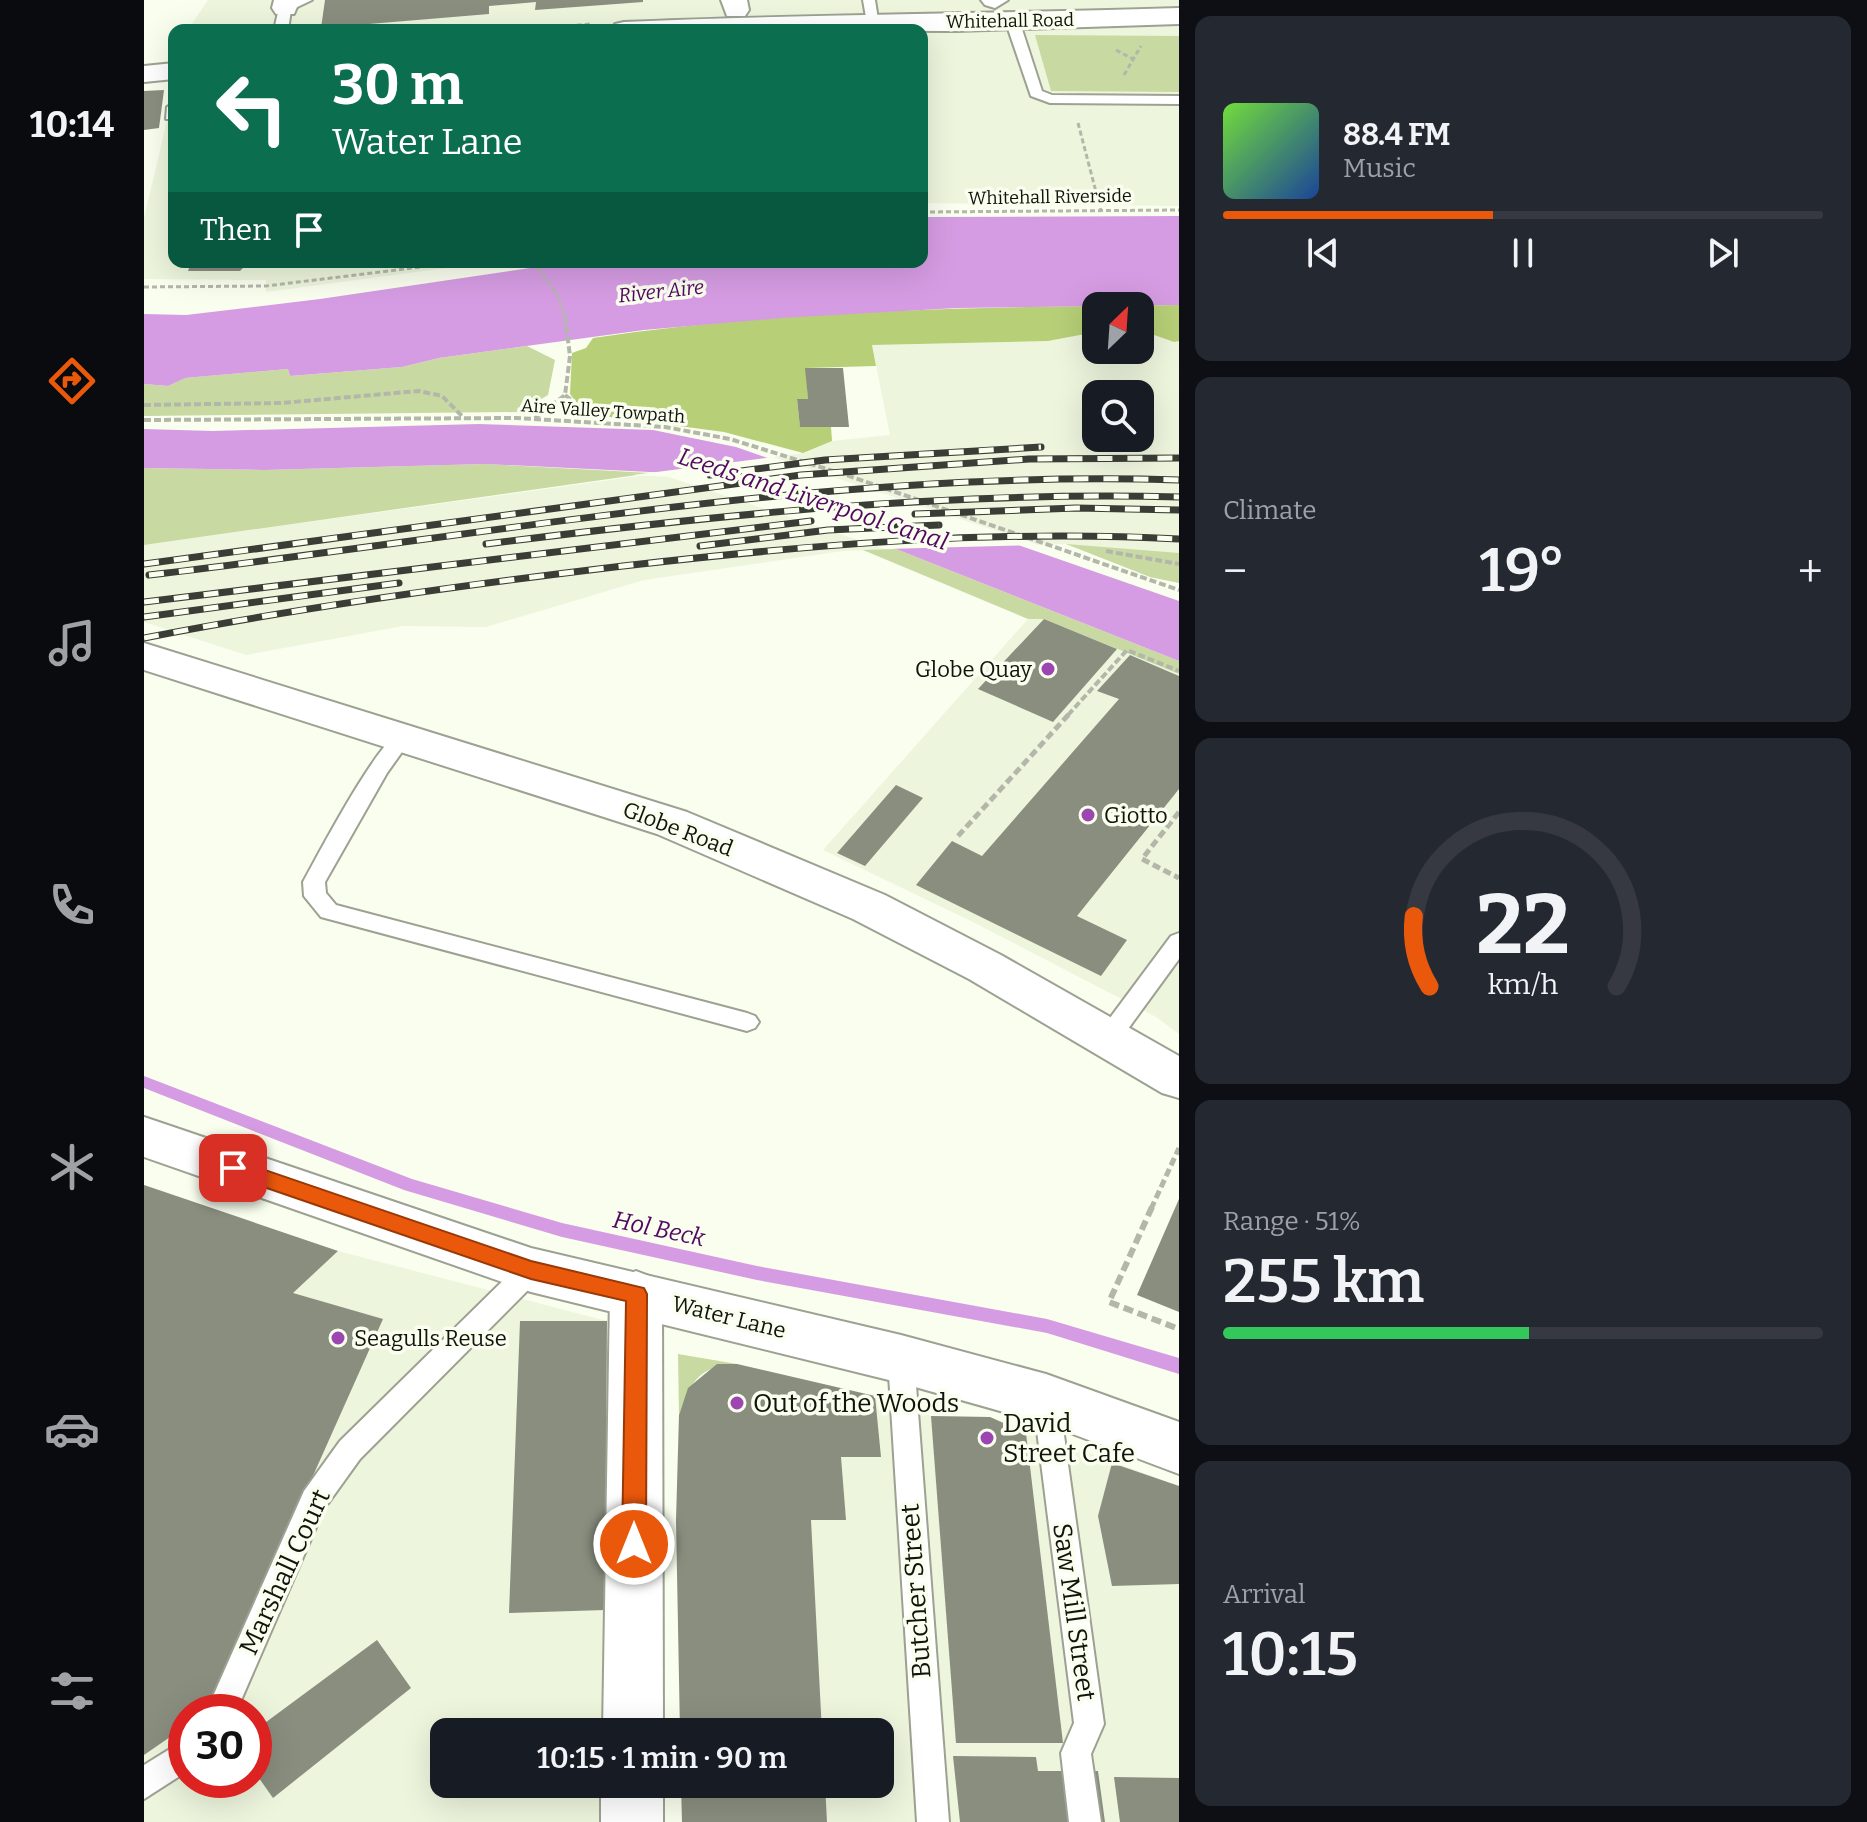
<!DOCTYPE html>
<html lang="en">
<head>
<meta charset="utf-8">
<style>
	body { margin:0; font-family:Bitter,serif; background:#242831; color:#f1f3f6; height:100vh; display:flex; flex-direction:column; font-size:30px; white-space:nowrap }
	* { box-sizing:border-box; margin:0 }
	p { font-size:26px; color:#9ea1a6 }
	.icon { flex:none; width:44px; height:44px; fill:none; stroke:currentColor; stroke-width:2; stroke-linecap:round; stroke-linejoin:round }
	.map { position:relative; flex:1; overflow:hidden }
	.details { display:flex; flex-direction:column; gap:16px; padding:16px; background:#0d0f14; width:688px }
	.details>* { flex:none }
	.hud { position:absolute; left:24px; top:24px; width:760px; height:244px; border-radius:16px; box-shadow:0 8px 32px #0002; background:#0b6e4f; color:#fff; overflow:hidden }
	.needle { width:52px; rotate:25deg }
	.buttons { position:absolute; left:938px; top:292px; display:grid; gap:16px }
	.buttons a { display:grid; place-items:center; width:72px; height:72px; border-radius:16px; background:#171b24; box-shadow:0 8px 32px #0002; font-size:40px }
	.speed { position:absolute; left:24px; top:1694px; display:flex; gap:16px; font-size:40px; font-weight:700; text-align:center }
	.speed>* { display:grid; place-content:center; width:104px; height:104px; border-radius:50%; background:#171b24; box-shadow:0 8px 32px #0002; line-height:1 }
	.speed .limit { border:12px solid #d22; background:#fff; color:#111 }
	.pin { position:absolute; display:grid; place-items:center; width:68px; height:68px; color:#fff; margin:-34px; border-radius:16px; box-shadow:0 4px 12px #0006 }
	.me { position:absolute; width:88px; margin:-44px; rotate:0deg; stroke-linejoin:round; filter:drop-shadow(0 0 6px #0008) }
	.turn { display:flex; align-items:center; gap:28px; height:168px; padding:0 32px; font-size:36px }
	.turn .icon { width:104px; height:104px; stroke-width:2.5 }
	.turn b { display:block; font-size:56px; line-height:68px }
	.then { display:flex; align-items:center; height:76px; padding:0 32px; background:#0003; gap:16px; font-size:30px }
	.big { font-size:60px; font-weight:600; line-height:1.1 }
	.details .widget { flex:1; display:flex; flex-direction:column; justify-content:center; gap:12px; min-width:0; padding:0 28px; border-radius:16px; background:#242831 }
	.details .dial { align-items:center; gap:0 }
	.dial svg { height:208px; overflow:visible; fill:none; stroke:#363941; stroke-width:7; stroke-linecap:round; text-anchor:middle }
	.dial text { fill:#f1f3f6; stroke:none }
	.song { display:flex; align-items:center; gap:24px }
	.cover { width:96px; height:96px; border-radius:12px; background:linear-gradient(135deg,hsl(100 70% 55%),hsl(220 70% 35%)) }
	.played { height:8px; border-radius:4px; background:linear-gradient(90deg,#ea580c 45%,#363941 45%) }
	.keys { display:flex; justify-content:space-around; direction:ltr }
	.heat { display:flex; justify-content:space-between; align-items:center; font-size:44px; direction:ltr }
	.charge { height:12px; border-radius:6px; background:linear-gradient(90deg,#34c759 51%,#363941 0) }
	.trip { position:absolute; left:286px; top:1718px; width:464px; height:80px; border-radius:16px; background:#171b24; box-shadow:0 8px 32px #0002; font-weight:600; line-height:80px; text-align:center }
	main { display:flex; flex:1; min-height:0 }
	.tab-bar { display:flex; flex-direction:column; width:144px; justify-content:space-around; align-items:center; background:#090b0e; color:#9ea1a6 }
	.tab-bar .icon { width:56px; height:56px }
	.tab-bar .active { color:#ea580c }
	.tab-bar b { font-size:36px; color:#f1f3f6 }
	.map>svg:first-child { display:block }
	.built { fill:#edf5dd; fill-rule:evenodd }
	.green { fill:#c9d9a2 }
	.forest { fill:#b7cf77 }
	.water { fill:#d69ce3 }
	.pier { fill:#f9feee }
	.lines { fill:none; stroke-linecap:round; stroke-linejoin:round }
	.stream { fill:#d69ce3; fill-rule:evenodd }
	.building { fill:#898e7f }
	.lane-casing { stroke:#9ca192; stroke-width:4 }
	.street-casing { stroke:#9ca192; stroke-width:4 }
	.secondary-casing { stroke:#9ca192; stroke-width:4 }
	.path-far3 { stroke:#b3b7aa; stroke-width:3; stroke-dasharray:5 3; stroke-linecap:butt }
	.path-far2 { stroke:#b3b7aa; stroke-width:4; stroke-dasharray:7 3; stroke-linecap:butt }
	.path-far1 { stroke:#b3b7aa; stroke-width:5; stroke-dasharray:8 4; stroke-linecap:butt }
	.path { stroke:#b3b7aa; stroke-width:6; stroke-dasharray:10 5; stroke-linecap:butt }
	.lane { fill:#fff; fill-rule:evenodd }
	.street { fill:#fff; fill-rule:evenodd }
	.secondary { fill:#fff; fill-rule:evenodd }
	.rail-casing { stroke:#3a3d35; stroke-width:7 }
	.rail { stroke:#f9feee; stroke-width:5; stroke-dasharray:15; stroke-linecap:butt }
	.route { fill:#ea580c; stroke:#983908; stroke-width:2 }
	.poi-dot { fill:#9d45b1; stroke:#f9feee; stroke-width:3 }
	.labels { text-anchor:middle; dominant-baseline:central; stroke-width:7; stroke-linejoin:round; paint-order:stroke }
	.far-street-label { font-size:18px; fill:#11130d; stroke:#f9feee }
	.far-water-label { font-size:20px; font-style:italic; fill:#520861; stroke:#f9feee }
	.poi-label { font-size:22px; fill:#11130d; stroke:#f9feee; text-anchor:start }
	.street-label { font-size:22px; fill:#11130d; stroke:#f9feee }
	.water-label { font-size:24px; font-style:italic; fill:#520861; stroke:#f9feee }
	.near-poi-label { font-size:26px; fill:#11130d; stroke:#f9feee; text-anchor:start }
	.near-street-label { font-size:26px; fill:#11130d; stroke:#f9feee }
</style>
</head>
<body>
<main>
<nav class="tab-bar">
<b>10:14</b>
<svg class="icon active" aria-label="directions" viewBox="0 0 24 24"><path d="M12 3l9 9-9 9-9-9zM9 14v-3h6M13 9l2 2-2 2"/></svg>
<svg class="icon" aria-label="music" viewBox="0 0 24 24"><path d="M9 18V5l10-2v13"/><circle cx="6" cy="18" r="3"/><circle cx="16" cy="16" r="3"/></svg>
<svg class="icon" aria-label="phone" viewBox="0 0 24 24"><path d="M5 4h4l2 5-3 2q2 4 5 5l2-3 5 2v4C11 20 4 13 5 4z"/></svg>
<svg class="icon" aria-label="climate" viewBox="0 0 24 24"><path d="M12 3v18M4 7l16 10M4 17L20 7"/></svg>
<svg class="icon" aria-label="car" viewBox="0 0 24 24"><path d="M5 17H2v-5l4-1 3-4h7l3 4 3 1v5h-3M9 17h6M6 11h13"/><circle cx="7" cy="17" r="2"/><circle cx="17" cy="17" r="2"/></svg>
<svg class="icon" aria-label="filters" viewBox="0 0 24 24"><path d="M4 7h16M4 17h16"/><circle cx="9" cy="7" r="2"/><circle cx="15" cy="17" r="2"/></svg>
</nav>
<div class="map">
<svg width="1035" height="1822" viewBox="0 0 1035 1822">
	<rect width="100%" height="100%" fill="#f9feee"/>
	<!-- built -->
	<g class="built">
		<polygon points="64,0 1035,0 1035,206 778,203 778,30 44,30"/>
		<polygon points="30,91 30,262 347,262 122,292 122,280 0,279 0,218"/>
		<path d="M996 330 1035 341V583L1006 577 922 544 699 551 500 580 342 627 259 626 102 655 0 622V545L659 453 688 441 746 435 728 345 904 341 952 332V350H996ZM952 394H996V438H952Z"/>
		<polygon points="884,619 900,619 1035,674 1035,1034 1012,1017 829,922 679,850"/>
		<path d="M0 1185 194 1251 463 1321 461 1732H300V1784H461V1822H0ZM42 1712H110V1780H42Z"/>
		<polygon points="573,1364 593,1364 731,1396 787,1416 846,1417 1035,1486 1035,1822 538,1822 537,1784 736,1784 736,1732 536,1732 544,1388"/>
	</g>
	<!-- green -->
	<g class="green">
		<polygon points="891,35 1035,36 1035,92 907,91"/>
		<polygon points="383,346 411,360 404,395 376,412 0,416 0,384 24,386 40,378 144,369 146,376 258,367 295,358"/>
		<polygon points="341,464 507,473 0,545 0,468 120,470"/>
		<polygon points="922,544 1035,553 1035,583 1006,577"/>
		<polygon points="752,549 1035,661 1035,674 900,619 884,619 719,550"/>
		<path d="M534 1354 593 1364C556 1365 546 1382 535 1415Z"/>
	</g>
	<!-- forest -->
	<g class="forest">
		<polygon points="1035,305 1035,341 1030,342 996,330 996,306 957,306"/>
		<path d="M952 306V332L904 341 728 345 732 366 662 368 664 399 653 400 656 426 687 427 688 441 659 453 580 432 459 416 432 402 426 394 428 353 442 348 449 338C615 313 785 308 952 306Z"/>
	</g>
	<!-- water -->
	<g class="water">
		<polygon points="1035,216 1035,305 813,308 638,318 500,330 295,358 258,367 146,376 144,369 41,378 24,386 0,384 0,314 42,315 176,299 426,262 778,262 778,217"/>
		<polygon points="335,424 509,430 592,447 1035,601 1035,661 752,549 526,473 341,464 120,470 0,468 0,429 69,431"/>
	</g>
	<!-- pier -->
	<polygon class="pier" points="629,457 883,541 894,545 741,549 525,477 489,475"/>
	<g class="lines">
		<!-- stream -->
		<polygon class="stream" points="0,1076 268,1179 418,1223 613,1266 903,1319 1035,1358 1035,1374 903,1333 613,1280 418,1237 260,1190 0,1088"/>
	</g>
	<!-- building -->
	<g class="building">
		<polygon points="181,0 499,0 499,2 391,10 392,2 345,6 345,14 177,28"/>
		<polygon points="20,90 15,128 0,130 0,91"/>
		<polygon points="47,262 105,262 96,271 44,271"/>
		<polygon points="661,368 699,368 705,427 656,427 653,399 664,399"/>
		<polygon points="900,619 973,649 909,722 834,689"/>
		<polygon points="986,655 1035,676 1035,789 933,916 983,940 957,976 772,885 808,841 838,856 975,699 953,691"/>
		<polygon points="752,785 779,798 721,866 693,853"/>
		<polygon points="0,1185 194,1251 149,1293 239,1319 64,1711 42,1712 42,1726 0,1755"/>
		<polygon points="1035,1199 1035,1312 993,1295"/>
		<polygon points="376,1321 463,1321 461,1610 365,1613"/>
		<polygon points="573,1364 593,1364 731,1396 737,1457 697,1457 702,1520 667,1520 678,1732 536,1732 532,1520 535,1415 544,1388"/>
		<polygon points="787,1416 846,1417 882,1433 919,1743 812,1743"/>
		<polygon points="968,1463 1035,1486 1035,1584 968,1586 954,1516"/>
		<polygon points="233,1640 267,1688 129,1798 110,1771 110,1731"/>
		<polygon points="809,1756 892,1757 894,1771 954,1771 961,1822 816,1822"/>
		<polygon points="970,1777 1035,1778 1035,1822 976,1822"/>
		<polygon points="537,1784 681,1784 683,1822 538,1822"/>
	</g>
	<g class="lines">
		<defs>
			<g id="lane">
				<polygon points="150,0 168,0 147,10 144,30 130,30 135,8"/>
				<polygon points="719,0 731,0 735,26 723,23"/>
				<polygon points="868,16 875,20 898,91 908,95 1035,96 1035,104 906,103 887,96 861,20"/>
				<polygon points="30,103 30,119 22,119 23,107"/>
				<path d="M258 731 268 738 243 773 181 882 182 893 192 905 603 1013 611 1016 615 1022 611 1028 603 1031 177 917 160 896 159 882C174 855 235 738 258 731Z"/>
				<polygon points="1035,933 1035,959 973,1044 957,1044 953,1037 957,1030 1027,936"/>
				<polygon points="387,1259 396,1262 400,1270 396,1278 216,1459 180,1509 92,1712 62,1712 160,1491 196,1441 378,1262"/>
				<polygon points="757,1347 766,1351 770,1359 805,1822 773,1822 744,1359 748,1351"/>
				<polygon points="902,1387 911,1390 915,1399 960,1724 947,1754 957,1822 925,1822 917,1753 930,1723 889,1399 893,1390"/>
				<polygon points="42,1739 42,1772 0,1799 0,1765"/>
			</g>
			<g id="street">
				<polygon points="130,0 156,0 150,14 132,14 128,8"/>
				<polygon points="577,0 603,0 605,10 601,16 583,16"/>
				<polygon points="837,0 864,0 851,8 841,5"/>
				<polygon points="492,1271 510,1278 518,1294 519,1732 459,1732 466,1294 474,1278"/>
				<rect x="457" y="1784" width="62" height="38"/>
			</g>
			<g id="secondary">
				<path d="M1035 8V24L813 31 467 30 471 24 480 22C665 14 850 14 1035 8Z"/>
				<polygon points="30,63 30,79 0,82 0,66"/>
				<polygon points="0,643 543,812 741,895 857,955 1035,1056 1035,1098 1018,1093 825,979 709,919 513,834 0,670"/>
				<polygon points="0,1117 387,1248 757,1335 902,1374 1035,1422 1035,1474 902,1424 757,1383 387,1292 0,1157"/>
			</g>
		</defs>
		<!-- lane casing -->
		<use href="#lane" class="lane-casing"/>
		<!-- street casing -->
		<use href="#street" class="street-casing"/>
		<!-- secondary casing -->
		<use href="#secondary" class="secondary-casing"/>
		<!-- path-far3 -->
		<g class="path-far3">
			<polyline points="377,30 447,24"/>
			<polyline points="972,50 989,59"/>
			<polyline points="980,75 997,46"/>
			<polyline points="934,123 957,211"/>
			<polyline points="778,212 1035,210"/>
			<polyline points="389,262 412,293 422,319"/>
			<polyline points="0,287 122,286 318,262"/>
		</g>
		<!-- path-far2 -->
		<g class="path-far2">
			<polyline points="421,395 451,419"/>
			<polyline points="0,405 137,403 275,391 298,396 320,418"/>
			<polyline points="391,418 421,395 426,356 421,317"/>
			<polyline points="0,420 373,418 521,427 586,439 702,475 1035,590"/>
			<polyline points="962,551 1035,564"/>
			<polyline points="924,715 983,650 1035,671"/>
		</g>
		<!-- path-far1 -->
		<g class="path-far1">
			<polyline points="1035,812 998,859 1035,878"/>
			<polyline points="814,836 926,713"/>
			<polyline points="1007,1209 1035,1148"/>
		</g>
		<!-- path -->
		<polyline class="path" points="1008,1207 965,1302 1035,1329"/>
		<!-- lane -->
		<use href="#lane" class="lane"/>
		<!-- street -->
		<use href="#street" class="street"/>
		<!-- secondary -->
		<use href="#secondary" class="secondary"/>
		<defs>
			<g id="rail">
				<polyline points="566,475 681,460 897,447"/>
				<polyline points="771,514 932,508 1035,510"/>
				<path d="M342 544C573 515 802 491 1035 497"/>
				<polyline points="556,546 684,530 795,525"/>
				<polyline points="0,564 657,475 885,459 1035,458"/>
				<path d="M5 575C348 535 688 469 1035 480"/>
				<polyline points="0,602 667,521"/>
				<polyline points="0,617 255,583"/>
				<path d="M0 638C159 607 319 585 479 566 664 545 849 529 1035 539"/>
			</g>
		</defs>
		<!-- rail casing -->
		<use href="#rail" class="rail-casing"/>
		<!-- rail -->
		<use href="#rail" class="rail"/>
	</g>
	<!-- route -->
	<polygon class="route" points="89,1159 387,1261 500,1288 503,1294 502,1544 498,1552 490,1556 482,1552 478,1544 482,1301 387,1279 82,1174 79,1168 82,1162"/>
	<!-- markers -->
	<g class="poi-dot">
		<circle cx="904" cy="669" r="8"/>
		<circle cx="944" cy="815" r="8"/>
		<circle cx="194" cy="1338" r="8"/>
		<circle cx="593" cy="1403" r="8"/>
		<circle cx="843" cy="1438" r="8"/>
	</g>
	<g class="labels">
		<!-- far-street labels -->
		<g class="far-street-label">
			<text transform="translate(866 21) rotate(-1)">Whitehall Road</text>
			<text transform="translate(906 197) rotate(-1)">Whitehall Riverside</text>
			<text transform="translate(459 411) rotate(4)">Aire Valley Towpath</text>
		</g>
		<!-- far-water labels -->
		<g class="far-water-label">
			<text transform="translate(517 291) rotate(-6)">River Aire</text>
		</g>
		<!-- poi labels -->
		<g class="poi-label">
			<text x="888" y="669" text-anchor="end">Globe Quay</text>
			<text x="960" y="815">Giotto</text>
			<text x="210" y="1338">Seagulls Reuse</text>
		</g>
		<!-- street labels -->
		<g class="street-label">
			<text transform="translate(534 829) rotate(21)">Globe Road</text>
			<text transform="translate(585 1317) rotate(14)">Water Lane</text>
		</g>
		<!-- water labels -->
		<g class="water-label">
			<text transform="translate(669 499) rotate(18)">Leeds and Liverpool Canal</text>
			<text transform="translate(515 1229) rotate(12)">Hol Beck</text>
		</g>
		<!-- near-poi labels -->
		<g class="near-poi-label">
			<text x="609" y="1403">Out of the Woods</text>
			<text x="859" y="1423">David<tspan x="859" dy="30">Street Cafe</tspan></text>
		</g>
		<!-- near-street labels -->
		<g class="near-street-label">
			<text transform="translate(141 1572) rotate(-65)">Marshall Court</text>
			<text transform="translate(772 1591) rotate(-94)">Butcher Street</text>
			<text transform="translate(930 1612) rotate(82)">Saw Mill Street</text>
		</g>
	</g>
</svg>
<div class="buttons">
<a><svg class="needle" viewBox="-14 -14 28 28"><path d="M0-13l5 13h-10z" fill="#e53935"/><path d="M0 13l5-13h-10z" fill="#9ea1a6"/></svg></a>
<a><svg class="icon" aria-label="search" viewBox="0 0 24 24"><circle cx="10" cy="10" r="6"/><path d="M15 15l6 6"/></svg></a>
</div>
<div class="speed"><div class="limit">30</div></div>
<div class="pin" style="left:89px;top:1168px;background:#d93025"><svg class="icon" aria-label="arrive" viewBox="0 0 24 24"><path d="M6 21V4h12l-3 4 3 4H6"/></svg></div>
<svg class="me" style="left:490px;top:1544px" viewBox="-20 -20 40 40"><circle r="17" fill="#ea580c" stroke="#fff" stroke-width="3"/><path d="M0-11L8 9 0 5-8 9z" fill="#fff"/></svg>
<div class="trip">10:15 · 1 min · 90 m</div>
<div class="hud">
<div class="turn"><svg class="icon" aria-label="left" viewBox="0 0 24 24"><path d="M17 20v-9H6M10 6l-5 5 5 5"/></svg><div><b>30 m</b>Water Lane</div></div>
<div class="then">Then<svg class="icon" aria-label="arrive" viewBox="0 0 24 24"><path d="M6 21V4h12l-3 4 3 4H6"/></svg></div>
</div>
</div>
<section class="details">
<div class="widget">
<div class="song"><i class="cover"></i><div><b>88.4 FM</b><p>Music</p></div></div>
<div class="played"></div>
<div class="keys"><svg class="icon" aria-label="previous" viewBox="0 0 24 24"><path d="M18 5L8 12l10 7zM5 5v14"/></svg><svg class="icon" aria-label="pause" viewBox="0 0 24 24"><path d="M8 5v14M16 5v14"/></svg><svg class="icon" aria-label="next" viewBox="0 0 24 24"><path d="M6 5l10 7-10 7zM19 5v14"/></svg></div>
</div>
<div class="widget"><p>Climate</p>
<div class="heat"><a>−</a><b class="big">19°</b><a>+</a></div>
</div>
<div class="widget dial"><svg viewBox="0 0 100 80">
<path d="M14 69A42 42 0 1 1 86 69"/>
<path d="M14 69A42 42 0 0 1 8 42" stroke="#ea580c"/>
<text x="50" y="56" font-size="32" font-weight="700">22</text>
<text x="50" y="72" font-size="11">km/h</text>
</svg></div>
<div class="widget"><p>Range · 51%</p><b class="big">255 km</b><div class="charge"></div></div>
<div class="widget"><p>Arrival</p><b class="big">10:15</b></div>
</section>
</main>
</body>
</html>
